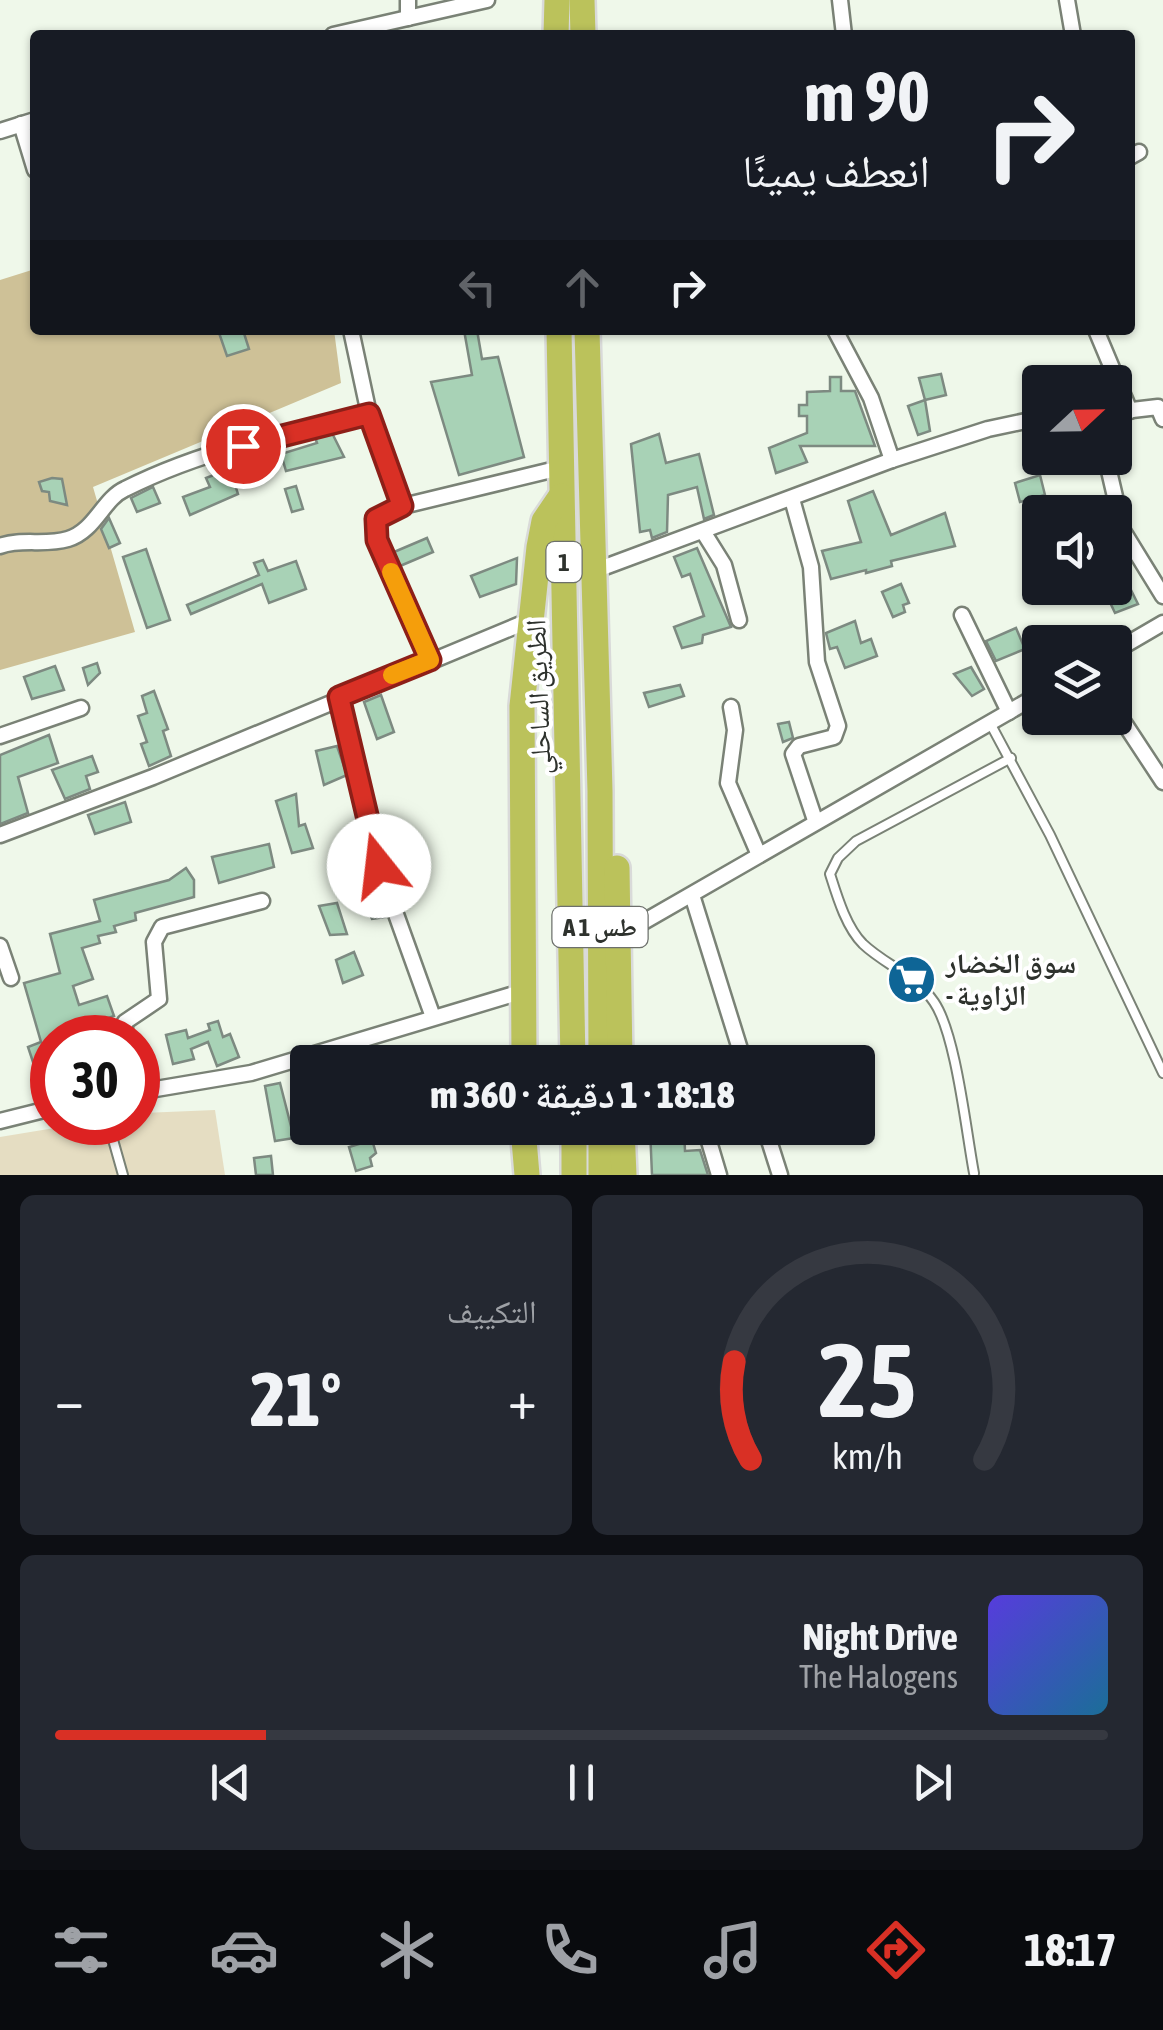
<!DOCTYPE html>
<html lang="ar">
<head>
<meta charset="utf-8">
<style>
	body { margin:0; font-family:"Asap Condensed","Noto Naskh Arabic",sans-serif; background:#242831; color:#f1f3f6; direction:rtl; height:100vh; display:flex; flex-direction:column; font-size:38px; white-space:nowrap }
	* { box-sizing:border-box; margin:0 }
	p { font-size:32px; color:#9ea1a6 }
	.icon { flex:none; width:55px; height:55px; fill:none; stroke:currentColor; stroke-width:2; stroke-linecap:round; stroke-linejoin:round }
	.map { position:relative; height:1175px; overflow:hidden; direction:ltr }
	.side { display:flex; flex-direction:column; gap:20px; padding:20px; background:#0d0f14; flex:1 }
	.side>* { flex:none }
	.hud { position:absolute; left:30px; top:30px; width:1105px; height:305px; border-radius:10px; box-shadow:0 2px 8px #0004; direction:rtl; background:#171b24; color:#f1f3f6; overflow:hidden }
	.needle { width:65px; rotate:68deg }
	.tools { position:absolute; left:1022px; top:365px; display:grid; gap:20px }
	.tools a { display:grid; place-items:center; width:110px; height:110px; border-radius:10px; background:#171b24; box-shadow:0 2px 8px #0004; font-size:50px }
	.speed { position:absolute; left:30px; top:1015px; display:flex; gap:20px; font-size:50px; font-weight:700; text-align:center }
	.speed>* { display:grid; place-content:center; width:130px; height:130px; border-radius:50%; background:#171b24; box-shadow:0 2px 8px #0004; line-height:1 }
	.speed .limit { border:15px solid #d22; background:#fff; color:#111 }
	.pin { position:absolute; display:grid; place-items:center; width:85px; height:85px; color:#fff; margin:-42px; border:5px solid #fff; border-radius:50%; box-shadow:0 2px 10px #0007 }
	.me { position:absolute; width:110px; margin:-55px; rotate:344deg; stroke-linejoin:round; filter:drop-shadow(0 0 8px #0008) }
	.turn { display:flex; align-items:center; gap:35px; height:210px; padding:0 40px; font-size:45px }
	.turn .icon { width:130px; height:130px; stroke-width:2.5 }
	.turn b { display:block; font-size:70px; line-height:85px }
	.lanes { display:flex; align-items:center; height:95px; padding:0 40px; background:#0003; justify-content:center; gap:50px; direction:ltr }
	.lanes .off { opacity:.35 }
	.big { font-size:75px; font-weight:800; line-height:1.1 }
	.side .tile { flex:1; display:flex; flex-direction:column; justify-content:center; gap:15px; min-width:0; padding:0 35px; border-radius:15px; background:#242831 }
	.side .dial { align-items:center; gap:0 }
	.dial svg { height:260px; overflow:visible; fill:none; stroke:#363941; stroke-width:7; stroke-linecap:round; text-anchor:middle }
	.dial text { fill:#f1f3f6; stroke:none }
	.song { display:flex; align-items:center; gap:30px }
	.cover { width:120px; height:120px; border-radius:15px; background:linear-gradient(135deg,hsl(250 70% 55%),hsl(200 70% 35%)) }
	.played { height:10px; border-radius:5px; background:linear-gradient(90deg,#d93025 20%,#363941 20%) }
	.keys { display:flex; justify-content:space-around; direction:ltr }
	.heat { display:flex; justify-content:space-between; align-items:center; font-size:55px; direction:ltr }
	.side .tiles { flex:1; display:grid; gap:20px; grid-template-columns:1fr 1fr }
	.tile:last-child { grid-column:span 2 }
	.trip { position:absolute; left:290px; top:1045px; width:585px; height:100px; border-radius:10px; background:#171b24; box-shadow:0 2px 8px #0004; font-weight:800; line-height:100px; text-align:center; direction:rtl }
	.dock { display:flex; height:160px; justify-content:space-around; align-items:center; background:#090b0e; color:#9ea1a6 }
	.dock .icon { width:70px; height:70px }
	.dock .selected { color:#d93025 }
	.dock b { font-size:45px; color:#f1f3f6 }
	.map>svg:first-child { display:block }
	.green { fill:#e5ddc2 }
	.forest { fill:#cec197 }
	.building { fill:#a8d2b6; stroke:#7d8a81; stroke-width:2.5 }
	.lines { fill:none; stroke-linecap:round; stroke-linejoin:round }
	.service-casing { stroke:#7a8276; stroke-width:12 }
	.minor-casing { stroke:#7a8276; stroke-width:19 }
	.trunk-casing { stroke:#d9dad9; stroke-width:30 }
	.service { stroke:#fff; stroke-width:8 }
	.minor { stroke:#fff; stroke-width:14 }
	.trunk { stroke:#bbc25b; stroke-width:25 }
	.route-casing { stroke:#8d1f18; stroke-width:25 }
	.route { stroke:#d93025; stroke-width:18 }
	.slow { stroke:#f59e0b; stroke-width:18 }
	.labels { text-anchor:middle; dominant-baseline:central; stroke-width:8; stroke-linejoin:round; paint-order:stroke }
	.shield { fill:#fff; stroke:#6d706c; stroke-width:2.5 }
	.shield-label { font-size:25px; font-weight:bold; fill:#2e322d }
	.street-label { font-size:28px; fill:#2e322d; stroke:#fff }
	.poi-label { font-size:28px; font-weight:bold; fill:#2e322d; stroke:#fff; text-anchor:start }
</style>
</head>
<body>
<div class="map">
<svg width="1163" height="1175" viewBox="0 0 1163 1175">
	<rect width="100%" height="100%" fill="#eff8ea"/>
	<!-- green -->
	<polygon class="green" points="215,1110 225,1175 0,1175 0,1137 85,1123 138,1122 138,1114 143,1113"/>
	<!-- forest -->
	<polygon class="forest" points="35,269 35,330 334,330 341,383 93,487 135,632 0,670 0,280"/>
	<!-- building -->
	<g class="building">
		<polygon points="218,330 243,330 249,349 227,356"/>
		<polygon points="464,330 477,330 482,359 498,357 524,457 459,475 431,382 472,375"/>
		<polygon points="941,374 946,395 925,400 919,378"/>
		<polygon points="830,377 841,377 841,391 855,391 875,446 800,446 807,462 776,473 769,448 807,433 807,416 799,416 799,405 807,405 807,392 830,391"/>
		<polygon points="925,400 930,431 918,435 908,406"/>
		<polygon points="332,433 344,457 286,471 281,454 317,443 315,437"/>
		<polygon points="659,434 666,463 699,454 714,515 704,519 697,487 668,495 667,532 652,538 650,530 640,532 631,444"/>
		<polygon points="230,469 238,494 190,515 183,497 210,487 206,478"/>
		<polygon points="1040,475 1045,495 1020,502 1015,483"/>
		<polygon points="52,478 62,479 67,505 50,501 49,492 42,491 39,482"/>
		<polygon points="296,486 303,509 292,512 285,489"/>
		<polygon points="153,487 160,503 137,512 131,498"/>
		<polygon points="873,491 891,535 945,513 955,546 891,561 892,566 866,573 866,570 831,579 822,551 861,542 848,501"/>
		<polygon points="109,518 120,543 109,548 101,529"/>
		<polygon points="427,538 433,552 400,566 394,552"/>
		<polygon points="697,548 731,627 703,635 702,643 682,648 674,627 704,616 690,574 682,577 674,557"/>
		<polygon points="146,549 170,620 147,628 123,557"/>
		<polygon points="517,558 516,584 480,597 471,576"/>
		<polygon points="1115,558 1138,604 1115,613 1107,596 1115,592"/>
		<polygon points="263,560 268,571 296,561 306,589 269,603 262,584 191,614 187,605 259,575 254,563"/>
		<polygon points="901,584 909,603 903,605 905,612 893,617 882,592"/>
		<polygon points="855,621 861,643 871,639 877,656 845,668 837,647 830,649 826,633"/>
		<polygon points="1016,628 1025,649 996,661 986,641"/>
		<polygon points="97,663 100,673 88,685 83,668"/>
		<polygon points="55,666 64,690 32,699 24,677"/>
		<polygon points="971,667 984,689 972,696 954,674"/>
		<polygon points="680,685 684,696 649,707 644,693"/>
		<polygon points="154,691 168,729 163,731 171,756 149,766 141,744 147,742 138,716 147,713 142,696"/>
		<polygon points="381,695 394,732 377,739 364,702"/>
		<polygon points="789,722 793,738 783,742 778,724"/>
		<polygon points="49,735 58,763 18,777 28,813 0,824 0,755"/>
		<polygon points="337,746 347,775 324,785 316,751"/>
		<polygon points="92,756 98,772 86,776 90,789 65,799 52,770"/>
		<polygon points="296,794 299,826 305,824 313,848 292,853 276,801"/>
		<polygon points="125,802 131,822 95,834 88,815"/>
		<polygon points="269,844 274,867 219,883 212,857"/>
		<polygon points="355,866 360,885 343,890 337,871"/>
		<polygon points="186,868 194,880 194,897 135,913 136,920 114,926 116,932 98,936 100,943 82,948 93,979 73,986 79,1005 107,996 114,1016 94,1023 97,1038 52,1038 52,1068 37,1074 28,1047 41,1042 24,983 60,973 50,934 100,921 94,900 169,880"/>
		<polygon points="375,888 386,917 372,919 361,894"/>
		<polygon points="337,903 347,934 330,935 319,906"/>
		<polygon points="354,952 363,975 343,983 336,960"/>
		<polygon points="218,1021 223,1037 230,1034 239,1057 217,1066 208,1042 191,1049 194,1059 173,1064 166,1035 186,1030 188,1038 210,1030 208,1024"/>
		<polygon points="280,1083 294,1138 275,1141 265,1086"/>
		<polygon points="650,1128 684,1128 685,1151 700,1150 708,1175 652,1175"/>
		<polygon points="372,1140 376,1153 370,1158 372,1166 356,1171 349,1147"/>
		<polygon points="271,1156 273,1175 256,1175 254,1158"/>
	</g>
	<g class="lines">
		<defs>
			<g id="service">
				<polyline points="990,723 1050,835 1163,1073"/>
				<polyline points="108,1122 123,1175"/>
				<path d="M974 1173C966 1131 956 1034 934 1002 916 975 885 965 863 944 846 927 837 896 830 874L838 858 856 841 1011 758"/>
			</g>
			<g id="minor">
				<polyline points="408,0 408,18"/>
				<polyline points="840,0 844,35"/>
				<polyline points="1067,0 1073,35"/>
				<polyline points="333,35 487,0"/>
				<polyline points="21,124 35,170"/>
				<polyline points="0,131 35,120"/>
				<polyline points="1130,157 1139,152"/>
				<polyline points="351,330 369,414 403,506"/>
				<polyline points="835,330 871,398 892,460"/>
				<polyline points="1096,330 1130,411"/>
				<polyline points="1115,412 1158,407 1163,419"/>
				<polyline points="1106,458 1123,531 1163,596"/>
				<polyline points="792,499 811,567 817,662 838,726 834,737 799,746 793,754 815,820"/>
				<polyline points="704,533 724,565 739,620"/>
				<path d="M0 546C22 538 45 546 68 539 95 531 103 499 125 489 200 451 287 432 369 414"/>
				<polyline points="594,571 892,460 988,429 1040,418"/>
				<polyline points="962,615 1009,712"/>
				<polyline points="1115,651 1163,623"/>
				<polyline points="430,660 377,540 376,519 403,506 560,468"/>
				<polyline points="339,697 379,867 433,1017"/>
				<polyline points="731,707 735,730 728,783 759,855"/>
				<polyline points="1115,709 1163,782"/>
				<polyline points="0,736 81,708"/>
				<polyline points="0,835 153,777 528,621"/>
				<polyline points="692,895 744,1062"/>
				<polyline points="619,936 1040,694"/>
				<polyline points="0,946 11,978"/>
				<polyline points="125,1038 125,1022 159,999 154,942 162,927 262,901"/>
				<polyline points="138,1092 251,1073 524,991"/>
				<polyline points="0,1121 52,1108"/>
				<polyline points="705,1128 719,1175"/>
				<polyline points="765,1128 780,1175"/>
			</g>
			<g id="trunk">
				<polyline points="582,0 583,35"/>
				<polyline points="556,35 557,0"/>
				<polyline points="559,330 573,1062"/>
				<polyline points="587,330 600,791 601,1062"/>
				<polyline points="617,868 620,1062"/>
				<polyline points="524,1062 522,706 539,547 544,521 561,496"/>
				<polyline points="523,1128 527,1175"/>
				<polyline points="574,1128 574,1175"/>
				<polyline points="601,1128 601,1175"/>
				<polyline points="622,1128 624,1175"/>
			</g>
		</defs>
		<!-- service casing -->
		<use href="#service" class="service-casing"/>
		<!-- minor casing -->
		<use href="#minor" class="minor-casing"/>
		<!-- trunk casing -->
		<use href="#trunk" class="trunk-casing"/>
		<!-- service -->
		<use href="#service" class="service"/>
		<!-- minor -->
		<use href="#minor" class="minor"/>
		<!-- trunk -->
		<use href="#trunk" class="trunk"/>
	</g>
	<g class="lines">
		<defs>
			<polyline id="route" points="243,446 369,414 402,506 376,519 377,540 430,660 339,697 379,866"/>
		</defs>
		<!-- route casing -->
		<use href="#route" class="route-casing"/>
		<!-- route -->
		<use href="#route" class="route"/>
		<!-- slow -->
		<polyline class="slow" points="391,572 430,660 392,675"/>
	</g>
	<!-- icons -->
	<defs>
		<symbol id="supermarket-disc" viewBox="-11 -11 22 22"><circle r="9.5" fill="#0e6596" stroke="#fff"/><path d="M-6-5.5h2.5l.6 2H6L4.5 2H-2.5L-4.4-4H-6ZM-1.5 3.2a1.3 1.3 0 1 0 .1 0ZM3 3.2a1.3 1.3 0 1 0 .1 0Z" fill="#fff"/></symbol>
	</defs>
	<g fill-rule="evenodd">
		<use href="#supermarket-disc" x="884" y="952" width="55" height="55"/>
	</g>
	<g class="labels">
		<!-- shield labels -->
		<g class="shield">
			<rect x="546.5" y="542" width="35" height="40" rx="8"/>
			<rect x="552.5" y="907" width="95" height="40" rx="8"/>
		</g>
		<g class="shield-label">
			<text x="564" y="562">1</text>
			<text x="600" y="927">A 1 طس</text>
		</g>
		<!-- street labels -->
		<g class="street-label">
			<text transform="translate(538 697) rotate(-92)">الطريق الساحلي</text>
		</g>
		<!-- poi labels -->
		<g class="poi-label">
			<text x="946" y="963">سوق الخضار<tspan x="946" dy="32">- الزاوية</tspan></text>
		</g>
	</g>
</svg>
<div class="tools">
<a><svg class="needle" viewBox="-14 -14 28 28"><path d="M0-13l5 13h-10z" fill="#e53935"/><path d="M0 13l5-13h-10z" fill="#9ea1a6"/></svg></a>
<a><svg class="icon" aria-label="sound" viewBox="0 0 24 24"><path d="M4 9h4l5-4v14l-5-4H4zM17 9q2 3 0 6"/></svg></a>
<a><svg class="icon" aria-label="layers" viewBox="0 0 24 24"><path d="M12 4l9 5-9 5-9-5zM3 14l9 5 9-5"/></svg></a>
</div>
<div class="speed"><div class="limit">30</div></div>
<div class="pin" style="left:243px;top:446px;background:#d93025"><svg class="icon" aria-label="arrive" viewBox="0 0 24 24"><path d="M6 21V4h12l-3 4 3 4H6"/></svg></div>
<svg class="me" style="left:379px;top:866px" viewBox="-20 -20 40 40"><circle r="19" fill="#fff"/><path d="M0-13L10 11 0 6-10 11z" fill="#d93025"/></svg>
<div class="trip">18:18 · 1 دقيقة · 360 m</div>
<div class="hud">
<div class="turn"><svg class="icon" aria-label="right" viewBox="0 0 24 24"><path d="M7 20v-9h11M14 6l5 5-5 5"/></svg><div><b>90 m</b>انعطف يمينًا</div></div>
<div class="lanes"><svg class="icon off" aria-label="left" viewBox="0 0 24 24"><path d="M17 20v-9H6M10 6l-5 5 5 5"/></svg><svg class="icon off" aria-label="ahead" viewBox="0 0 24 24"><path d="M12 20V5M6 11l6-6 6 6"/></svg><svg class="icon" aria-label="right" viewBox="0 0 24 24"><path d="M7 20v-9h11M14 6l5 5-5 5"/></svg></div>
</div>
</div>
<section class="side">
<div class="tiles">
<div class="tile dial"><svg viewBox="0 0 100 80">
<path d="M14 69A42 42 0 1 1 86 69"/>
<path d="M14 69A42 42 0 0 1 9 39" stroke="#d93025"/>
<text x="50" y="56" font-size="32" font-weight="700">25</text>
<text x="50" y="72" font-size="11">km/h</text>
</svg></div>
<div class="tile"><p>التكييف</p>
<div class="heat"><a>−</a><b class="big">21°</b><a>+</a></div>
</div>
<div class="tile">
<div class="song"><i class="cover"></i><div><b>Night Drive</b><p>The Halogens</p></div></div>
<div class="played"></div>
<div class="keys"><svg class="icon" aria-label="previous" viewBox="0 0 24 24"><path d="M18 5L8 12l10 7zM5 5v14"/></svg><svg class="icon" aria-label="pause" viewBox="0 0 24 24"><path d="M8 5v14M16 5v14"/></svg><svg class="icon" aria-label="next" viewBox="0 0 24 24"><path d="M6 5l10 7-10 7zM19 5v14"/></svg></div>
</div>
</div>
</section>
<nav class="dock">
<b>18:17</b>
<svg class="icon selected" aria-label="directions" viewBox="0 0 24 24"><path d="M12 3l9 9-9 9-9-9zM9 14v-3h6M13 9l2 2-2 2"/></svg>
<svg class="icon" aria-label="music" viewBox="0 0 24 24"><path d="M9 18V5l10-2v13"/><circle cx="6" cy="18" r="3"/><circle cx="16" cy="16" r="3"/></svg>
<svg class="icon" aria-label="phone" viewBox="0 0 24 24"><path d="M5 4h4l2 5-3 2q2 4 5 5l2-3 5 2v4C11 20 4 13 5 4z"/></svg>
<svg class="icon" aria-label="climate" viewBox="0 0 24 24"><path d="M12 3v18M4 7l16 10M4 17L20 7"/></svg>
<svg class="icon" aria-label="car" viewBox="0 0 24 24"><path d="M5 17H2v-5l4-1 3-4h7l3 4 3 1v5h-3M9 17h6M6 11h13"/><circle cx="7" cy="17" r="2"/><circle cx="17" cy="17" r="2"/></svg>
<svg class="icon" aria-label="filters" viewBox="0 0 24 24"><path d="M4 7h16M4 17h16"/><circle cx="9" cy="7" r="2"/><circle cx="15" cy="17" r="2"/></svg>
</nav>
</body>
</html>
